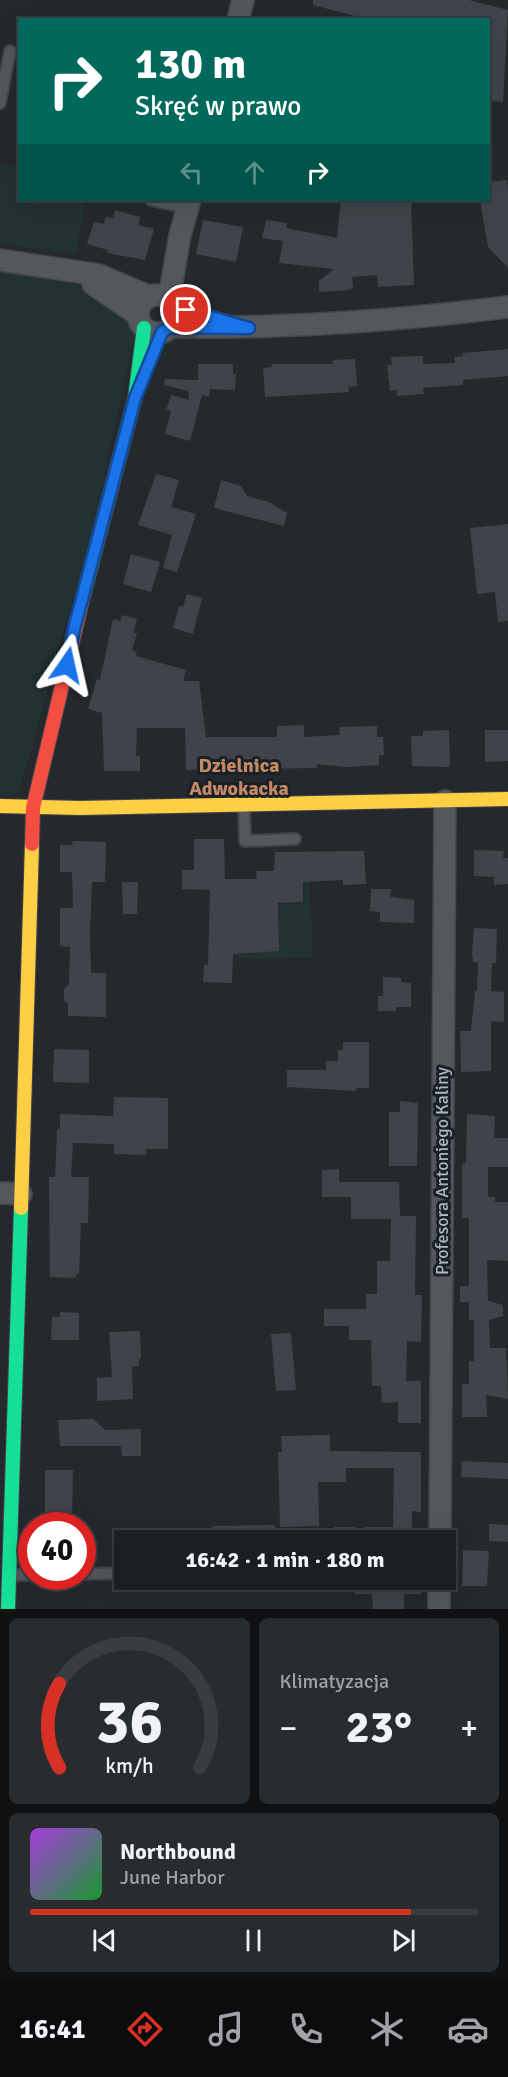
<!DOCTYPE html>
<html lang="pl">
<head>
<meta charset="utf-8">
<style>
	body { margin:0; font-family:Signika,sans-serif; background:#292c2f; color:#f1f3f6; height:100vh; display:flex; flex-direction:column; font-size:22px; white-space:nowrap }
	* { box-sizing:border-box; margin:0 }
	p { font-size:20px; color:#a0a2a5 }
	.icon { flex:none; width:33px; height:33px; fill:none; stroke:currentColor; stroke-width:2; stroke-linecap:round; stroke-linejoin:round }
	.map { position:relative; height:1609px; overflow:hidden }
	.side { display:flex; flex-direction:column; gap:9px; padding:9px; background:#0f1113; flex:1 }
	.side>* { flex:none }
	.guide { position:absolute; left:18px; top:18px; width:472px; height:183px; border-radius:0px; box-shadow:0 6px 24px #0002,0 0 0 2px #3a3d40; background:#00695c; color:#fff; overflow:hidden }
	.speed { position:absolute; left:18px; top:1512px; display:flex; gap:12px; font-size:30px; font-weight:700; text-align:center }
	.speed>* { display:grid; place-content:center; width:78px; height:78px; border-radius:50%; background:#1c1f22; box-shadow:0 6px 24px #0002,0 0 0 2px #3a3d40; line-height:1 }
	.speed .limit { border:9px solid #d22; background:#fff; color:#111 }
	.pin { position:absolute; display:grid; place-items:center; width:51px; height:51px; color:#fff; margin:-26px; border:3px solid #fff; border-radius:50%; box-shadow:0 2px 6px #0007 }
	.me { position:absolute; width:66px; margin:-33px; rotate:11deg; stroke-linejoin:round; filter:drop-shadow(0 0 4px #0008) }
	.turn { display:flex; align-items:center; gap:21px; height:126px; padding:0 18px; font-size:27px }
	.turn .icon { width:78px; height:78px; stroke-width:2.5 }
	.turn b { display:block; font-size:42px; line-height:51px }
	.lanes { display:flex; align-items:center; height:57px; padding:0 18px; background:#0003; justify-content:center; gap:30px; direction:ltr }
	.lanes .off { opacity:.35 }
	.big { font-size:45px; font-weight:800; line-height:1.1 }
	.side .widget { flex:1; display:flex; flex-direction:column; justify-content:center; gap:9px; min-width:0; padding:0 21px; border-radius:9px; background:#292c2f }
	.side .dial { align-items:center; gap:0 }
	.dial svg { height:156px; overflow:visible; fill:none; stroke:#3a3d40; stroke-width:7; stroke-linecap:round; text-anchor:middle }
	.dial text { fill:#f1f3f6; stroke:none }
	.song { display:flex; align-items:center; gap:18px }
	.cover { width:72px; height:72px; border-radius:9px; background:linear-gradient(135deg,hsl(280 70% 55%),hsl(130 70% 35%)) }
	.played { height:6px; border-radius:3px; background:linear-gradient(90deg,#d93025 85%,#3a3d40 85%) }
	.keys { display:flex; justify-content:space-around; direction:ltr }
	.heat { display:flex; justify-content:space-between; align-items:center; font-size:33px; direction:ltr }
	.side .tiles { flex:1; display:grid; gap:9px; grid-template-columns:1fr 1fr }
	.widget:last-child { grid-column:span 2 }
	.trip { position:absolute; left:114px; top:1530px; width:342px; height:60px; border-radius:0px; background:#1c1f22; box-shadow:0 6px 24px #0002,0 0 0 2px #3a3d40; font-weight:800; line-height:60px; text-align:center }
	.dock { display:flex; height:96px; justify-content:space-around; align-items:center; background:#0b0c0e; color:#a0a2a5 }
	.dock .icon { width:42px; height:42px }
	.dock .active { color:#d93025 }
	.dock b { font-size:27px; color:#f1f3f6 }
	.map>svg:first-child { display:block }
	.green { fill:#223132 }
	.building { fill:#40444a }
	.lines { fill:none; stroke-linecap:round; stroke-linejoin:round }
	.lane-casing { stroke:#42464b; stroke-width:14 }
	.street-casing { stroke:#42464b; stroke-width:24 }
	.fast-casing { stroke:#42464b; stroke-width:16 }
	.slow-casing { stroke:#42464b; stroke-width:16 }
	.jam-casing { stroke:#42464b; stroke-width:16 }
	.lane { stroke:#54585d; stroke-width:10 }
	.street { stroke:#54585d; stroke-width:21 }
	.fast { stroke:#16e098; stroke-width:14 }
	.slow { stroke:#ffcf43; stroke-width:14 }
	.jam { stroke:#f24e42; stroke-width:14 }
	.route-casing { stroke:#114b97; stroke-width:15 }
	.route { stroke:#1a73e8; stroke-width:10 }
	.labels { text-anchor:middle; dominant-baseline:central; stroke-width:6; stroke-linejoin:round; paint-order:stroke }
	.street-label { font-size:18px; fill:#aeb6c0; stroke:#192028 }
	.neighbourhood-label { font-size:20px; font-weight:bold; fill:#c58963; stroke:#192028 }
</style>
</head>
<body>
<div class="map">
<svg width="508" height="1609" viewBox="0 0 508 1609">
	<rect width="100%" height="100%" fill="#25292e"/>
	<!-- green -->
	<g class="green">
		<polygon points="0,164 19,167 20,200 85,200 76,254 0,244"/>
		<path d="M0 269C21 272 45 273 65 279 91 288 130 307 135 335L93 526 26 768 19 788 14 795 0 797Z"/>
		<polygon points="304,871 309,872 313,958 238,959 238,948 245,947 246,954 278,951 280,905 304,904"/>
	</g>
	<!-- building -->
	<g class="building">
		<polygon points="313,0 469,0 508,10 503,102 489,101 489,20 370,20 313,5"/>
		<polygon points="507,180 508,191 508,268 488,247 480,200 489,200 489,182"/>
		<polygon points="341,200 411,200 414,285 378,287 377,275 352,277 353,288 349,290 319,292 319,281 334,269 279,263 283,241 262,238 266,220 287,223 286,228 337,238"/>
		<polygon points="115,210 140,217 138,225 154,229 145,260 107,253 108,250 87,244 94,222 103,224 106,217 113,218"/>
		<polygon points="203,220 243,227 236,262 196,254"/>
		<polygon points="508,349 508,376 463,380 463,385 423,388 424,394 397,396 397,390 390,391 387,365 392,365 391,357 423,356 423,364 455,363 454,357 463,356 463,353"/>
		<polygon points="355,359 357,386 348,387 349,392 265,397 263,368 272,367 272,364 333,364 333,360"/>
		<polygon points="198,364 233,364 233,374 236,374 235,390 210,389 209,397 202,395 190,441 165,434 171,411 166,410 171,395 189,400 188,391 164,385 165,379 198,380"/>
		<polygon points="156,474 179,480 171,507 196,514 177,572 163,568 172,535 138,525"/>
		<polygon points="221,480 241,486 247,496 269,502 287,513 284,526 214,508"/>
		<polygon points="508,524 508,621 498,622 495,592 477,594 470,528"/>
		<polygon points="131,554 160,562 151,592 123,584"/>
		<polygon points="187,594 202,598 193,634 173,628 179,606 183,607"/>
		<polygon points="122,615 137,619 133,633 137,633 132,650 137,652 136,656 186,670 183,681 199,681 206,737 277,737 277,726 304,725 304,737 340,735 339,727 377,726 377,737 383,737 384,755 379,755 379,765 347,767 317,764 317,768 314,768 186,770 185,728 137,728 136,756 140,756 140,771 104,771 102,713 88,709 97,679 100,680 113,619 120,621"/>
		<polygon points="449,730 450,767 412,766 411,736 423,736 423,731"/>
		<polygon points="485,730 508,730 508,761 485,762"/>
		<polygon points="194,839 224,839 225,879 257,879 256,871 274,871 275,852 364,851 366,884 343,885 343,880 303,882 303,902 278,903 279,951 233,954 232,983 203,982 204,965 208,965 210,890 182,889 182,870 194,870"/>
		<polygon points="73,841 106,842 105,882 92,882 90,934 91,973 106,973 106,1017 68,1016 68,1004 64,1000 64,989 69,984 70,947 60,946 60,908 73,908 72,872 60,872 60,845 72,845"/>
		<polygon points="474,850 504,851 503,858 508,858 508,884 494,885 494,877 474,876"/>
		<polygon points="122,882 138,882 137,914 123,914"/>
		<polygon points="371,889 391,889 390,897 414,900 414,923 380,922 380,912 370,911"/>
		<polygon points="474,928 497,929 496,963 492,963 491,991 504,992 504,1022 491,1021 491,1071 461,1072 460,1031 471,1031 475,991 477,991 478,962 473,962 472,953"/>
		<polygon points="383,977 401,978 401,982 411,983 411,1007 396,1007 396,1011 378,1011 378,996 383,996"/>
		<polygon points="343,1042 369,1042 369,1088 355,1088 356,1091 287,1087 287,1070 326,1070 326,1061 338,1061 338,1050 343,1050"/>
		<polygon points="54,1049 89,1050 89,1083 53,1082"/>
		<polygon points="114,1097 168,1098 168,1149 146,1149 146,1155 114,1154 114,1144 73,1143 71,1177 89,1177 88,1223 81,1223 79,1274 76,1274 76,1278 50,1277 49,1177 55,1177 57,1129 60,1129 60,1114 113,1116"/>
		<polygon points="400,1101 418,1103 417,1166 389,1166 389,1112 400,1112"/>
		<polygon points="467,1114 495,1116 494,1138 508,1138 508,1167 488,1167 488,1197 495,1197 495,1202 508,1202 508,1261 487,1260 488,1301 503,1305 503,1316 489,1320 490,1348 506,1348 508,1399 486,1395 487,1417 462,1417 462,1384 469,1384 469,1361 474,1361 474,1320 469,1320 469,1302 460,1302 460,1286 469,1286 469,1218 462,1218 462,1164 466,1163"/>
		<polygon points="339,1169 339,1182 399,1182 400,1216 416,1216 415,1295 422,1295 421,1342 407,1341 406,1381 421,1381 421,1423 398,1423 398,1402 382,1403 381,1386 372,1386 371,1340 349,1340 349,1326 324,1326 324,1309 366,1309 366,1294 377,1294 377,1261 390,1261 391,1219 351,1219 351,1197 322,1197 322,1170"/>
		<polygon points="60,1312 79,1313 79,1340 51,1340 52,1317 60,1317"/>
		<polygon points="140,1331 141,1359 139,1359 139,1366 132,1367 133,1399 97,1401 97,1378 112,1377 109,1332"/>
		<polygon points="291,1333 296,1390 276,1391 271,1334"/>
		<polygon points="94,1419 105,1430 141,1429 141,1456 122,1456 121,1446 60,1446 58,1420"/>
		<polygon points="330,1435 330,1451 421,1452 421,1512 412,1511 412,1540 364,1540 364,1527 393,1527 394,1468 346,1468 346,1482 318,1482 319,1526 280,1527 278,1452 282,1452 281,1436"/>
		<polygon points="462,1461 508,1463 508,1479 461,1477"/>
		<polygon points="45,1470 73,1470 72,1517 45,1517"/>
		<polygon points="489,1524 508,1525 508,1542 489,1541"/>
		<polygon points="275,1525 276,1540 207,1540 213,1526"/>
		<rect x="334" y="1527" width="22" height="13"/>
		<polygon points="463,1550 489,1551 487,1586 462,1586"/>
		<polygon points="355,1580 421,1580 421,1594 404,1594 404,1609 373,1609 372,1594 355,1594"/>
	</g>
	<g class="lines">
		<defs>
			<g id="lane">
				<polyline points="0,103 10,51"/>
				<polyline points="151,200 188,208"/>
				<polyline points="244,805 245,841 295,839"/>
				<polyline points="82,1574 124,1573"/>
				<polyline points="12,1575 32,1575"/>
			</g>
			<g id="street">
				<polyline points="238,20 243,0"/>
				<polyline points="0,260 99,275 148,296"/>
				<polyline points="93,284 137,314"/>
				<circle cx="157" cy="314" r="19"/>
				<polyline points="169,299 180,235 190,200"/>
				<path d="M170 327C284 329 395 321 508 307"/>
				<polyline points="0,1193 21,1194"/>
				<polyline points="440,1540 445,801"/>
				<polyline points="439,1609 439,1580"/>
			</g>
			<g id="fast">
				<polyline points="84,593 135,398 144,328"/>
				<polyline points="8,1609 21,1208"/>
			</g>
			<g id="slow">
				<polyline points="0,806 80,808 508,799"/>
				<polyline points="21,1208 32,844"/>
			</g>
			<polyline id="jam" points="32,844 33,808 84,593"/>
		</defs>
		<!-- lane casing -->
		<use href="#lane" class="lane-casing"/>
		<!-- street casing -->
		<use href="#street" class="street-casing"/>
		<!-- fast casing -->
		<use href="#fast" class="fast-casing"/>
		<!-- slow casing -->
		<use href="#slow" class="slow-casing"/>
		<!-- jam casing -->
		<use href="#jam" class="jam-casing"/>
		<!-- lane -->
		<use href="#lane" class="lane"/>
		<!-- street -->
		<use href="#street" class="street"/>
		<!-- fast -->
		<use href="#fast" class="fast"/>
		<!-- slow -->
		<use href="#slow" class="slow"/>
		<!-- jam -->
		<use href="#jam" class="jam"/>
	</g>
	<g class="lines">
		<defs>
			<polyline id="route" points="67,665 74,629 135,398 162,332 170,327 249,328 186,310"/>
		</defs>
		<!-- route casing -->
		<use href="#route" class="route-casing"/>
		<!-- route -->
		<use href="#route" class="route"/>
	</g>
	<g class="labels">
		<!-- street labels -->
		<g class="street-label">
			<text transform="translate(442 1171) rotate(-90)">Profesora Antoniego Kaliny</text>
		</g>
		<!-- neighbourhood labels -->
		<g class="neighbourhood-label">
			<text x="239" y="765">Dzielnica<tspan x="239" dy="23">Adwokacka</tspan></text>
		</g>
	</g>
</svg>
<div class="speed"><div class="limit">40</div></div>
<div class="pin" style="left:186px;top:310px;background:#d93025"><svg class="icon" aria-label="arrive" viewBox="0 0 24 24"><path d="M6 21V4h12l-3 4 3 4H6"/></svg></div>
<svg class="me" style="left:67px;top:665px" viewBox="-20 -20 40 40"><path d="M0-17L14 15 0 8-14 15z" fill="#1a73e8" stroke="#fff" stroke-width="4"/></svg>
<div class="trip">16:42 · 1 min · 180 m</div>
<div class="guide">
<div class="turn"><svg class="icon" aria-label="right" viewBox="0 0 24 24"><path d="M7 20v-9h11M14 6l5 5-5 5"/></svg><div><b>130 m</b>Skręć w prawo</div></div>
<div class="lanes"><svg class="icon off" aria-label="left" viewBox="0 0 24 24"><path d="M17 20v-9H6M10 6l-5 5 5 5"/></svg><svg class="icon off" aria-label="ahead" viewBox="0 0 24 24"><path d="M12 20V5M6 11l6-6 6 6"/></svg><svg class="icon" aria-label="right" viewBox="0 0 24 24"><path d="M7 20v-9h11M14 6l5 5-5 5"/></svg></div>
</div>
</div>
<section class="side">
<div class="tiles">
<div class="widget dial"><svg viewBox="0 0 100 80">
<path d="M14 69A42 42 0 1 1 86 69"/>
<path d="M14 69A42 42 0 0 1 14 26" stroke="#d93025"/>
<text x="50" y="56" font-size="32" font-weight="700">36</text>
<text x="50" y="72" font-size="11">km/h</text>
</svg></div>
<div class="widget"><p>Klimatyzacja</p>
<div class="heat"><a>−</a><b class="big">23°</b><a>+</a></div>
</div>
<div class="widget">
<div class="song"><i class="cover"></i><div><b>Northbound</b><p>June Harbor</p></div></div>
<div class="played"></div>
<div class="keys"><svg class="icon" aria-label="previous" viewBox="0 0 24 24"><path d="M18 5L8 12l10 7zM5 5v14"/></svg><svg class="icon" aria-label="pause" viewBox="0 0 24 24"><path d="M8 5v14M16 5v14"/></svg><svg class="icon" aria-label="next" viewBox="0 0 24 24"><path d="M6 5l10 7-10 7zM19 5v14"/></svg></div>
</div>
</div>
</section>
<nav class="dock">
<b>16:41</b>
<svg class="icon active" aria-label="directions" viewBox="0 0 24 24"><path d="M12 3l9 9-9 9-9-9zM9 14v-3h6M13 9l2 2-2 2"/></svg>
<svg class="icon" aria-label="music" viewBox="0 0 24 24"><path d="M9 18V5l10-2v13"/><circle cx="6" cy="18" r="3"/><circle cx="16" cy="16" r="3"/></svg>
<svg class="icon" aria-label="phone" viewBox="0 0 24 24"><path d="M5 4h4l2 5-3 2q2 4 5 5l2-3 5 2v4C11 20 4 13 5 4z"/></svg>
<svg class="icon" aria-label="climate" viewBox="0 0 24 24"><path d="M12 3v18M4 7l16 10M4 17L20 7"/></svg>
<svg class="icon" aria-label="car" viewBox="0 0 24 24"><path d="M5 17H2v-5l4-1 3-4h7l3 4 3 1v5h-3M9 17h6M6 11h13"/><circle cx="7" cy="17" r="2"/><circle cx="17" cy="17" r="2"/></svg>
</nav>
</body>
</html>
